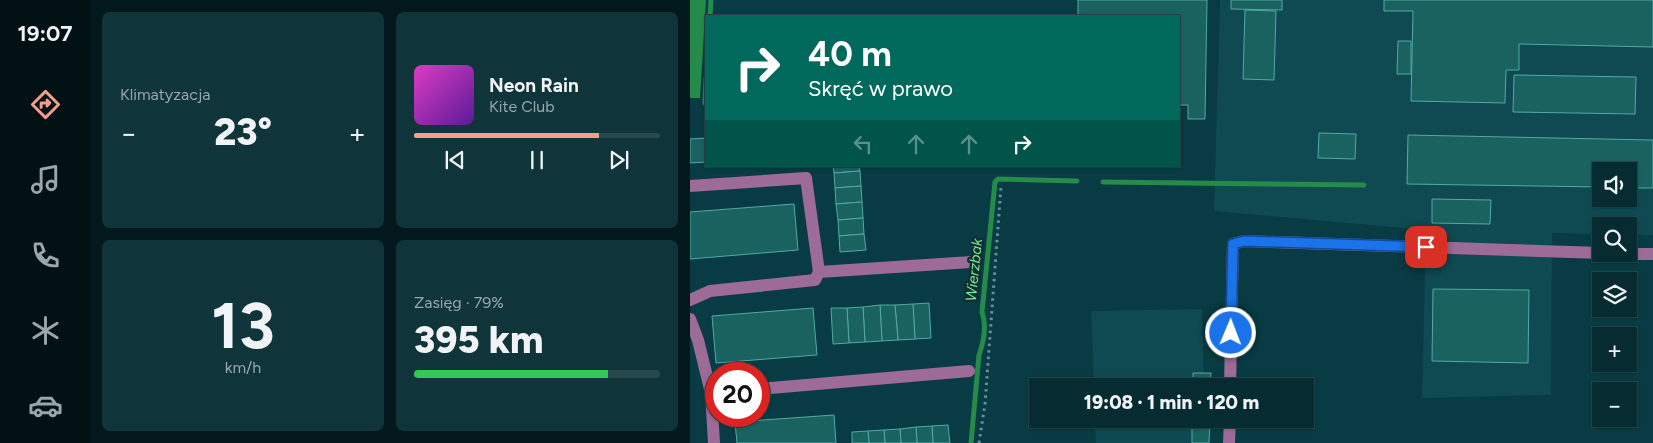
<!DOCTYPE html>
<html lang="pl">
<head>
<meta charset="utf-8">
<style>
	body { margin:0; font-family:Figtree,sans-serif; background:#0f343a; color:#f1f3f6; height:100vh; display:flex; flex-direction:column; font-size:19px; white-space:nowrap }
	* { box-sizing:border-box; margin:0 }
	p { font-size:16px; color:#98a7ac }
	.icon { flex:none; width:28px; height:28px; fill:none; stroke:currentColor; stroke-width:2; stroke-linecap:round; stroke-linejoin:round }
	.map { position:relative; flex:1; overflow:hidden }
	.panel { display:flex; flex-direction:column; gap:12px; padding:12px; background:#03181c; width:600px }
	.panel>* { flex:none }
	.banner { position:absolute; left:15px; top:15px; width:475px; height:152px; border-radius:0px; box-shadow:0 1px 4px #0004,0 0 0 1px #27484d; background:#00695c; color:#fff; overflow:hidden }
	.controls { position:absolute; left:902px; top:162px; display:grid; gap:10px }
	.controls a { display:grid; place-items:center; width:45px; height:45px; border-radius:0px; background:#062c32; box-shadow:0 1px 4px #0004,0 0 0 1px #27484d; font-size:25px }
	.speed { position:absolute; left:15px; top:362px; display:flex; gap:10px; font-size:25px; font-weight:700; text-align:center }
	.speed>* { display:grid; place-content:center; width:65px; height:65px; border-radius:50%; background:#062c32; box-shadow:0 1px 4px #0004,0 0 0 1px #27484d; line-height:1 }
	.speed .limit { border:8px solid #d22; background:#fff; color:#111 }
	.pin { position:absolute; display:grid; place-items:center; width:42px; height:42px; color:#fff; margin:-21px; border-radius:10px; box-shadow:0 2px 8px #0006 }
	.me { position:absolute; width:55px; margin:-28px; rotate:1deg; stroke-linejoin:round; filter:drop-shadow(0 0 4px #0008) }
	.turn { display:flex; align-items:center; gap:18px; height:105px; padding:0 20px; font-size:22px }
	.turn .icon { width:65px; height:65px; stroke-width:2.5 }
	.turn b { display:block; font-size:35px; line-height:42px }
	.lanes { display:flex; align-items:center; height:48px; padding:0 20px; background:#0003; justify-content:center; gap:25px; direction:ltr }
	.lanes .off { opacity:.35 }
	.big { font-size:38px; font-weight:800; line-height:1.1 }
	.panel .tile { flex:1; display:flex; flex-direction:column; justify-content:center; gap:8px; min-width:0; padding:0 18px; border-radius:8px; background:#0f343a }
	.panel .dial { align-items:center; gap:0 }
	.dial b { font-size:65px; line-height:1 }
	.song { display:flex; align-items:center; gap:15px }
	.cover { width:60px; height:60px; border-radius:8px; background:linear-gradient(135deg,hsl(310 70% 55%),hsl(270 70% 35%)) }
	.played { height:5px; border-radius:2px; background:linear-gradient(90deg,#f49d8d 75%,#27484d 75%) }
	.keys { display:flex; justify-content:space-around; direction:ltr }
	.heat { display:flex; justify-content:space-between; align-items:center; font-size:28px; direction:ltr }
	.charge { height:8px; border-radius:4px; background:linear-gradient(90deg,#34c759 79%,#27484d 0) }
	.panel .tiles { flex:1; display:grid; gap:12px; grid-template-columns:repeat(2,1fr) }
	.trip { position:absolute; left:339px; top:378px; width:285px; height:50px; border-radius:0px; background:#062c32; box-shadow:0 1px 4px #0004,0 0 0 1px #27484d; font-weight:800; line-height:50px; text-align:center }
	main { display:flex; flex:1; min-height:0 }
	.menu { display:flex; flex-direction:column; width:90px; justify-content:space-around; align-items:center; background:#021214; color:#98a7ac }
	.menu .icon { width:35px; height:35px }
	.menu .current { color:#f49d8d }
	.menu b { font-size:22px; color:#f1f3f6 }
	.map>svg:first-child { display:block }
	.built { fill:#0f4952; fill-rule:evenodd }
	.water { fill:#258b4a }
	.lines { fill:none; stroke-linecap:round; stroke-linejoin:round }
	.stream { stroke:#258b4a; stroke-width:5 }
	.building { fill:#1a625f; stroke:#50aaa6 }
	.path { stroke:#649199; stroke-width:3; stroke-dasharray:2.5 4; stroke-linecap:butt }
	.minor { stroke:#9d6b97; stroke-width:12 }
	.route-casing { stroke:#114b97; stroke-width:12 }
	.route { stroke:#1a73e8; stroke-width:9 }
	.labels { text-anchor:middle; dominant-baseline:central; stroke-width:5; stroke-linejoin:round; paint-order:stroke }
	.water-label { font-size:15px; font-style:italic; fill:#71ed96; stroke:#132e33 }
</style>
</head>
<body>
<main>
<nav class="menu">
<b>19:07</b>
<svg class="icon current" aria-label="directions" viewBox="0 0 24 24"><path d="M12 3l9 9-9 9-9-9zM9 14v-3h6M13 9l2 2-2 2"/></svg>
<svg class="icon" aria-label="music" viewBox="0 0 24 24"><path d="M9 18V5l10-2v13"/><circle cx="6" cy="18" r="3"/><circle cx="16" cy="16" r="3"/></svg>
<svg class="icon" aria-label="phone" viewBox="0 0 24 24"><path d="M5 4h4l2 5-3 2q2 4 5 5l2-3 5 2v4C11 20 4 13 5 4z"/></svg>
<svg class="icon" aria-label="climate" viewBox="0 0 24 24"><path d="M12 3v18M4 7l16 10M4 17L20 7"/></svg>
<svg class="icon" aria-label="car" viewBox="0 0 24 24"><path d="M5 17H2v-5l4-1 3-4h7l3 4 3 1v5h-3M9 17h6M6 11h13"/><circle cx="7" cy="17" r="2"/><circle cx="17" cy="17" r="2"/></svg>
</nav>
<section class="panel">
<div class="tiles">
<div class="tile"><p>Klimatyzacja</p>
<div class="heat"><a>−</a><b class="big">23°</b><a>+</a></div>
</div>
<div class="tile">
<div class="song"><i class="cover"></i><div><b>Neon Rain</b><p>Kite Club</p></div></div>
<div class="played"></div>
<div class="keys"><svg class="icon" aria-label="previous" viewBox="0 0 24 24"><path d="M18 5L8 12l10 7zM5 5v14"/></svg><svg class="icon" aria-label="pause" viewBox="0 0 24 24"><path d="M8 5v14M16 5v14"/></svg><svg class="icon" aria-label="next" viewBox="0 0 24 24"><path d="M6 5l10 7-10 7zM19 5v14"/></svg></div>
</div>
<div class="tile dial"><b>13</b><p>km/h</p></div>
<div class="tile"><p>Zasięg · 79%</p><b class="big">395 km</b><div class="charge"></div></div>
</div>
</section>
<div class="map">
<svg width="963" height="443" viewBox="0 0 963 443">
	<rect width="100%" height="100%" fill="#083b43"/>
	<!-- built -->
	<g class="built">
		<path d="M530 0H963V235H939V226H911V234L862 233 861 395 732 398 736 230 524 211ZM911 171H939V199H911Z"/>
		<polygon points="512,309 514,386 404,386 401,311"/>
		<polygon points="405,419 515,419 515,443 406,443"/>
	</g>
	<!-- water -->
	<polygon class="water" points="0,0 16,0 10,98 0,98"/>
	<g class="lines">
		<!-- stream -->
		<g class="stream">
			<polyline points="20,16 21,0"/>
			<polyline points="15,103 16,78"/>
			<polyline points="413,182 674,185"/>
			<path d="M281 443 289 355C294 341 297 326 292 312L305 182 308 179 387 181"/>
		</g>
	</g>
	<!-- building -->
	<g class="building">
		<polygon points="388,0 517,0 515,119 498,119 498,105 489,105 489,16 388,16"/>
		<polygon points="541,0 592,0 592,10 541,9"/>
		<polygon points="694,0 963,0 963,47 829,44 829,70 816,70 815,103 721,101 723,11 694,11"/>
		<polygon points="555,10 586,11 584,80 553,79"/>
		<polygon points="708,41 721,41 721,74 707,74"/>
		<polygon points="824,75 946,77 945,114 823,112"/>
		<polygon points="629,133 666,134 665,159 628,158"/>
		<polygon points="718,135 963,140 963,188 939,188 939,171 911,171 911,187 717,184"/>
		<polygon points="16,138 16,162 0,163 0,139"/>
		<polygon points="143,166 169,166 170,171 144,173"/>
		<polygon points="170,171 171,186 145,188 144,173"/>
		<polygon points="171,186 172,202 146,204 145,188"/>
		<polygon points="742,199 801,200 800,224 742,223"/>
		<polygon points="172,202 173,218 148,220 146,204"/>
		<polygon points="104,204 108,250 0,259 0,212"/>
		<polygon points="173,218 174,234 149,236 148,220"/>
		<polygon points="174,234 176,250 150,252 149,236"/>
		<polygon points="743,289 839,290 838,363 742,361"/>
		<polygon points="239,303 241,338 225,339 223,304"/>
		<polygon points="223,304 225,339 208,340 205,305"/>
		<polygon points="190,305 205,305 208,340 192,341"/>
		<polygon points="190,305 192,341 175,342 173,307"/>
		<polygon points="173,307 175,342 159,343 157,308"/>
		<polygon points="123,308 127,355 26,363 22,316"/>
		<polygon points="141,308 157,308 159,343 143,344"/>
		<polygon points="503,373 521,373 520,386 503,386"/>
		<polygon points="144,415 146,443 47,443 45,422"/>
		<polygon points="502,419 520,419 519,443 502,443"/>
		<polygon points="258,425 260,443 243,443 242,426"/>
		<polygon points="242,426 243,443 227,443 226,427"/>
		<polygon points="226,427 227,443 211,443 210,429"/>
		<polygon points="210,429 211,443 195,443 194,430"/>
		<polygon points="194,430 195,443 179,443 178,431"/>
		<polygon points="178,431 179,443 162,443 162,432"/>
	</g>
	<g class="lines">
		<!-- path -->
		<polyline class="path" points="289,443 295,404 311,186"/>
		<!-- minor -->
		<g class="minor">
			<polyline points="0,186 116,178 129,272 125,280 20,291 0,300"/>
			<polyline points="939,254 963,254"/>
			<polyline points="129,272 281,262"/>
			<polyline points="0,319 8,340 21,393 26,393"/>
			<polyline points="540,386 543,244 554,241 911,253"/>
			<polyline points="69,389 279,371"/>
			<polyline points="21,393 24,443"/>
			<polyline points="539,443 540,419"/>
		</g>
	</g>
	<g class="lines">
		<defs>
			<polyline id="route" points="541,333 543,244 554,241 736,247"/>
		</defs>
		<!-- route casing -->
		<use href="#route" class="route-casing"/>
		<!-- route -->
		<use href="#route" class="route"/>
	</g>
	<g class="labels">
		<!-- water labels -->
		<g class="water-label">
			<text transform="translate(284 270) rotate(-84)">Wierzbak</text>
		</g>
	</g>
</svg>
<div class="controls">
<a><svg class="icon" aria-label="sound" viewBox="0 0 24 24"><path d="M4 9h4l5-4v14l-5-4H4zM17 9q2 3 0 6"/></svg></a>
<a><svg class="icon" aria-label="search" viewBox="0 0 24 24"><circle cx="10" cy="10" r="6"/><path d="M15 15l6 6"/></svg></a>
<a><svg class="icon" aria-label="layers" viewBox="0 0 24 24"><path d="M12 4l9 5-9 5-9-5zM3 14l9 5 9-5"/></svg></a>
<a>+</a>
<a>−</a>
</div>
<div class="speed"><div class="limit">20</div></div>
<div class="pin" style="left:736px;top:247px;background:#d93025"><svg class="icon" aria-label="arrive" viewBox="0 0 24 24"><path d="M6 21V4h12l-3 4 3 4H6"/></svg></div>
<svg class="me" style="left:541px;top:333px" viewBox="-20 -20 40 40"><circle r="17" fill="#1a73e8" stroke="#fff" stroke-width="3"/><path d="M0-11L8 9 0 5-8 9z" fill="#fff"/></svg>
<div class="trip">19:08 · 1 min · 120 m</div>
<div class="banner">
<div class="turn"><svg class="icon" aria-label="right" viewBox="0 0 24 24"><path d="M7 20v-9h11M14 6l5 5-5 5"/></svg><div><b>40 m</b>Skręć w prawo</div></div>
<div class="lanes"><svg class="icon off" aria-label="left" viewBox="0 0 24 24"><path d="M17 20v-9H6M10 6l-5 5 5 5"/></svg><svg class="icon off" aria-label="ahead" viewBox="0 0 24 24"><path d="M12 20V5M6 11l6-6 6 6"/></svg><svg class="icon off" aria-label="ahead" viewBox="0 0 24 24"><path d="M12 20V5M6 11l6-6 6 6"/></svg><svg class="icon" aria-label="right" viewBox="0 0 24 24"><path d="M7 20v-9h11M14 6l5 5-5 5"/></svg></div>
</div>
</div>
</main>
</body>
</html>
